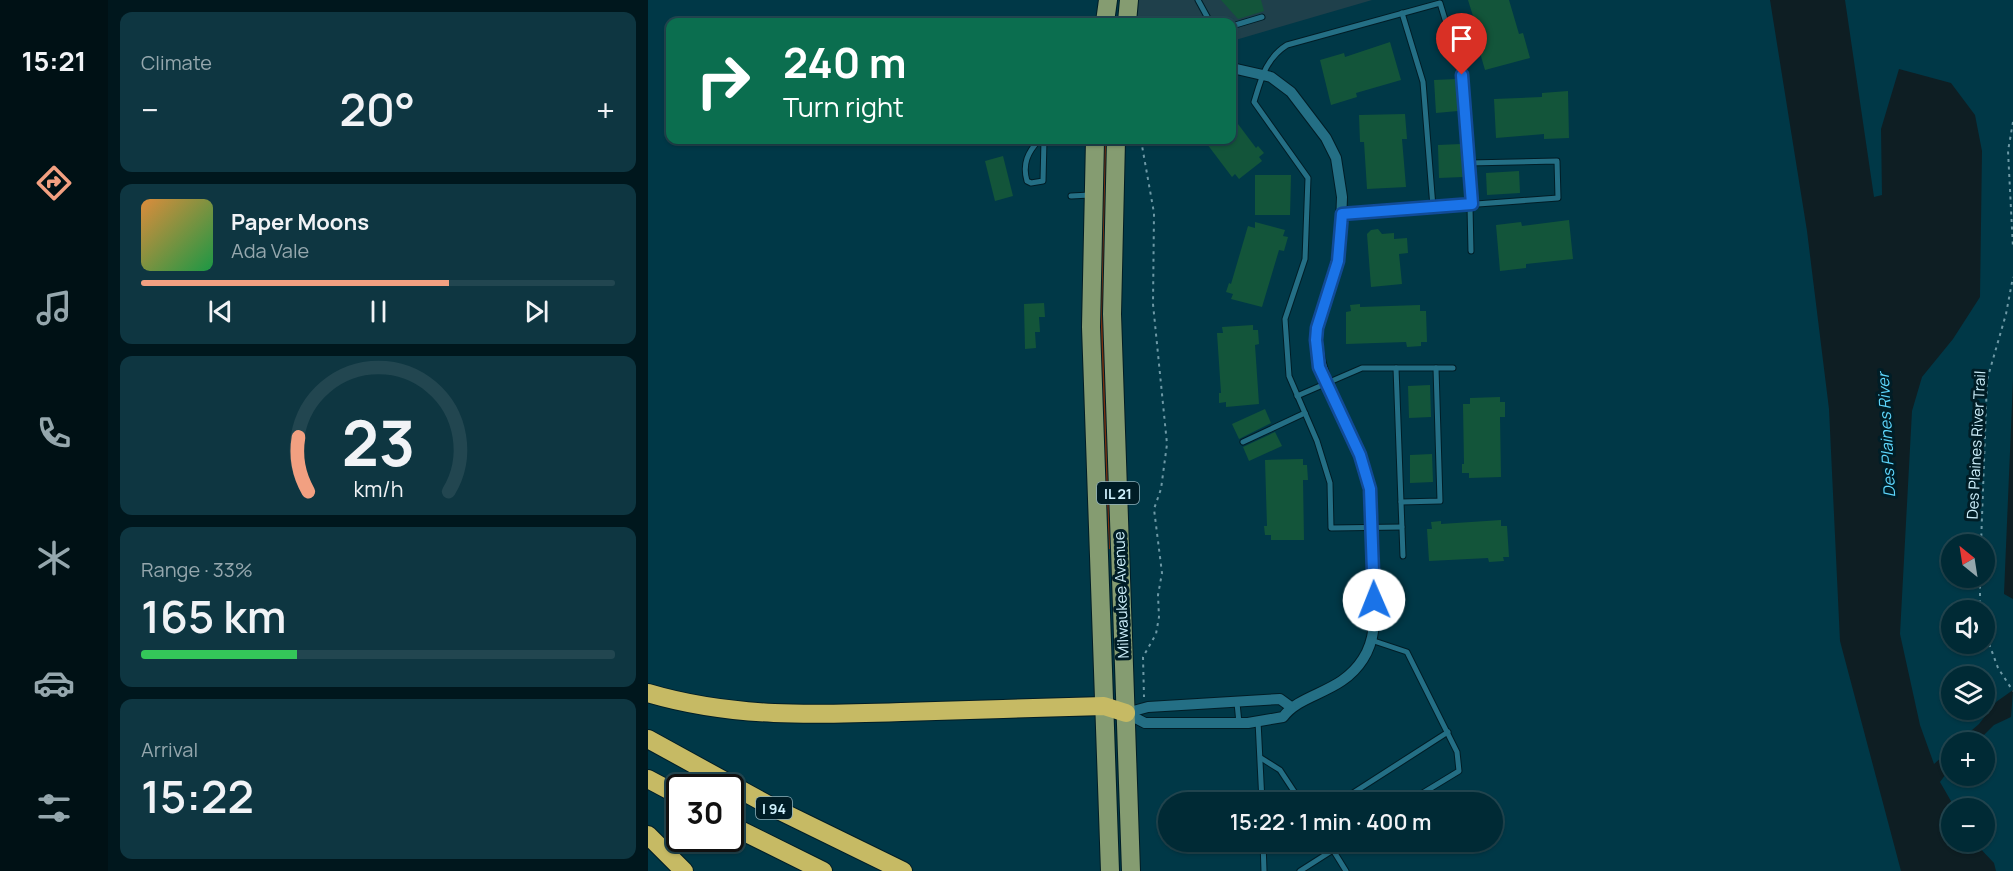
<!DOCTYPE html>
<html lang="en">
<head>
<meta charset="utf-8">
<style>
	body { margin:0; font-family:Manrope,sans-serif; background:#0e3641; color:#f1f3f6; height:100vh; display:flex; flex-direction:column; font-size:22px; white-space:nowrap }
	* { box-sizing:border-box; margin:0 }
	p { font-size:20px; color:#95a7ad }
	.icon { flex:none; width:33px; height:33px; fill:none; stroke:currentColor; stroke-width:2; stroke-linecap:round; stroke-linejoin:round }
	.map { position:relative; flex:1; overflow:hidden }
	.sheet { display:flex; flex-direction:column; gap:12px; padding:12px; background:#00171d; width:540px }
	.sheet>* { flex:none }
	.top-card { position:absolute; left:18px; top:18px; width:570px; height:126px; border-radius:12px; box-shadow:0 2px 4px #0004,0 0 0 2px #224650; background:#0b6e4f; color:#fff; overflow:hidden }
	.needle { width:39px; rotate:330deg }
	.controls { position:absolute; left:1293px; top:534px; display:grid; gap:12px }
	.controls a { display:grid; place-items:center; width:54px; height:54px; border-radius:50%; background:#002a35; box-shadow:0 2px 4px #0004,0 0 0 2px #224650; font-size:30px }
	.speed { position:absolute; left:18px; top:774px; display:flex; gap:12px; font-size:30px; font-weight:700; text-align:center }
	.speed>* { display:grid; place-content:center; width:78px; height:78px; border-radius:50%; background:#002a35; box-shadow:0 2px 4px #0004,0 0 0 2px #224650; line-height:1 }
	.speed .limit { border:3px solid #111; border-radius:9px; background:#fff; color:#111 }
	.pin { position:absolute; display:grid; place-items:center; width:51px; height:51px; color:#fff; margin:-62px -26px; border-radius:50% 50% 50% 0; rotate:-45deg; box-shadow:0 0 6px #0007 }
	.pin .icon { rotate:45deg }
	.me { position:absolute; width:66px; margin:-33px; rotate:359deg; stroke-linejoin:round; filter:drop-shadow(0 0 4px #0008) }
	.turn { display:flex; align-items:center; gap:21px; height:126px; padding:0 18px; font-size:27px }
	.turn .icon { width:78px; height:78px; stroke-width:2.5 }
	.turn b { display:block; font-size:42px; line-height:51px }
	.big { font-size:45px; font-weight:600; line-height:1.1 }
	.sheet .card { flex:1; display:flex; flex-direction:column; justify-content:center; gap:9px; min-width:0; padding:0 21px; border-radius:12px; background:#0e3641 }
	.sheet .dial { align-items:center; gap:0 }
	.dial svg { height:156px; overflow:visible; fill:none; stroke:#224650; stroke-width:7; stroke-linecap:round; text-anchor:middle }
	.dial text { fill:#f1f3f6; stroke:none }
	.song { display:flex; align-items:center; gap:18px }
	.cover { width:72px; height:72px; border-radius:9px; background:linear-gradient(135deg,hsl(30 70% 55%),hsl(140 70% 35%)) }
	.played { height:6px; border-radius:3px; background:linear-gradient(90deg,#f2a081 65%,#224650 65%) }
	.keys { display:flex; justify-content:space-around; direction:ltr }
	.heat { display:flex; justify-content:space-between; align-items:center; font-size:33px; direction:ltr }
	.charge { height:9px; border-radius:4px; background:linear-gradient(90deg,#34c759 33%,#224650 0) }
	.trip { position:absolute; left:510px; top:792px; width:345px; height:60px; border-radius:30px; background:#002a35; box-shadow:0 2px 4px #0004,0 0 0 2px #224650; font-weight:600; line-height:60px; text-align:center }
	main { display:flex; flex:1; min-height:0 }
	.dock { display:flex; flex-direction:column; width:108px; justify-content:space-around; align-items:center; background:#001115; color:#95a7ad }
	.dock .icon { width:42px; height:42px }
	.dock .current { color:#f2a081 }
	.dock b { font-size:27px; color:#f1f3f6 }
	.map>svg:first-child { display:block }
	.built { fill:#1f404b }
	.green { fill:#7c3110 }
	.water { fill:#0e1e23 }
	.building { fill:#13553a }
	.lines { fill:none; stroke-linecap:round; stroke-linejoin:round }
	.lane-casing { stroke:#001d26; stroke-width:7 }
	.street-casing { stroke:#001d26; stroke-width:12 }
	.primary-casing { stroke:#001d26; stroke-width:20 }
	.highway-casing { stroke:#001d26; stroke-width:20 }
	.path { stroke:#6d99a6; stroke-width:2; stroke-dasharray:3 4.5; stroke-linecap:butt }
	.lane { stroke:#246f85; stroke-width:5 }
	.street { stroke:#246f85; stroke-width:10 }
	.primary { stroke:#859c71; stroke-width:18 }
	.highway { stroke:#c6ba64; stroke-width:18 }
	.route-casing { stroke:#114b97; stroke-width:15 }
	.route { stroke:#1a73e8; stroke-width:10 }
	.labels { text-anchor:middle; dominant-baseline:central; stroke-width:6; stroke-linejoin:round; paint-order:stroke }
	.shield { fill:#001d26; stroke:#91b1bc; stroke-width:1.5 }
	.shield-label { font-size:14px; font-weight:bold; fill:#cff1fd }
	.street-label { font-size:15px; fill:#cff1fd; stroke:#001d26 }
	.water-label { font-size:16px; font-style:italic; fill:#5dd6fc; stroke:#001d26 }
</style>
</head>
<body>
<main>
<nav class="dock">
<b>15:21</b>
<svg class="icon current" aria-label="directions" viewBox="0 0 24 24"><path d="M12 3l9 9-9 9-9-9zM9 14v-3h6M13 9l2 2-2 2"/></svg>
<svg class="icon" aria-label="music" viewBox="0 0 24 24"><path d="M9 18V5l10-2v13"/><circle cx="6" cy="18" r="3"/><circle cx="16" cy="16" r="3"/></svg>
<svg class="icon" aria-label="phone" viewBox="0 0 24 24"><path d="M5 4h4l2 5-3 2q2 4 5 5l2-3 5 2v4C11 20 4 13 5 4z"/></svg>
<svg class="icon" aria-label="climate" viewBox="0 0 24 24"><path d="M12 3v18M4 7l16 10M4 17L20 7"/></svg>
<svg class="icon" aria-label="car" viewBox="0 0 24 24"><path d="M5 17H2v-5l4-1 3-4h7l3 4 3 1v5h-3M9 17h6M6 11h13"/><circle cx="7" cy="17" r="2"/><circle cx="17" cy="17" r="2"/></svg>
<svg class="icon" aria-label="filters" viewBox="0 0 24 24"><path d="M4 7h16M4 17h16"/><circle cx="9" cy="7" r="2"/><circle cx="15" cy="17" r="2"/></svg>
</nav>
<section class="sheet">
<div class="card"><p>Climate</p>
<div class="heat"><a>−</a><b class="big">20°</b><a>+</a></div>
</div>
<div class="card">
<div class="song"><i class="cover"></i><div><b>Paper Moons</b><p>Ada Vale</p></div></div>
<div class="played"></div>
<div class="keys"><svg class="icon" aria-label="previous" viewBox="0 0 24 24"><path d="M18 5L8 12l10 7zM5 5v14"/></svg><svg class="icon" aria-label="pause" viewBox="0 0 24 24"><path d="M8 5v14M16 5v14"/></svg><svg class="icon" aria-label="next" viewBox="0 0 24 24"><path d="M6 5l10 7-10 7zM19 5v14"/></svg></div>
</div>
<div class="card dial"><svg viewBox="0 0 100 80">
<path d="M14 69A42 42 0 1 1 86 69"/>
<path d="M14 69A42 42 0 0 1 9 41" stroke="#f2a081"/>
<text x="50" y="56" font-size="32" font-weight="700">23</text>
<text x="50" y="72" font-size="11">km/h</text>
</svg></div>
<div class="card"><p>Range · 33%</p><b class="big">165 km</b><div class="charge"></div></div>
<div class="card"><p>Arrival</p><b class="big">15:22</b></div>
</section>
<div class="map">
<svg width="1365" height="871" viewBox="0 0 1365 871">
	<rect width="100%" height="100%" fill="#003847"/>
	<!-- built -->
	<polygon class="built" points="489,0 724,0 584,41 584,22 486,22"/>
	<!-- green -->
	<polygon class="green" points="454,140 460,140 456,242 456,312 464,549 461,549 451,321"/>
	<!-- water -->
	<g class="water">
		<polygon points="1122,0 1197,0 1226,197 1234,195 1233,129 1251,69 1303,83 1327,115 1334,151 1332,297 1305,339 1274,377 1264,411 1252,634 1272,725 1286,764 1303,749 1303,767 1292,782 1307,808 1304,808 1304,842 1326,842 1346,863 1348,871 1253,871 1192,641 1181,409 1159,231"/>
		<polygon points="1365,380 1365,599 1356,594"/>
		<polygon points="1365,690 1363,717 1346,725 1329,742 1310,742 1331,724 1348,702"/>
	</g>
	<!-- building -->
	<g class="building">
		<polygon points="573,0 613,0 616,11 590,19"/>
		<polygon points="820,0 861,0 871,34 875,33 882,58 837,70 830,46 834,45"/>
		<polygon points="742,42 753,80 708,93 709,97 683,105 672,60 696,53 697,57"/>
		<polygon points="809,79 810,111 788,113 786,80"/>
		<polygon points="920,91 921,138 896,139 896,134 848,138 846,99 894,97 894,93"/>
		<polygon points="757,114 759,139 754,139 758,187 719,189 716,142 712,142 711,115"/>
		<polygon points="584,116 608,148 610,146 616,153 611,157 614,161 591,179 587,174 584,177 556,140 584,140"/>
		<polygon points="813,144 815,177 791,178 790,145"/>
		<polygon points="355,156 365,196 347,201 337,161"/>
		<polygon points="871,171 872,193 839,195 838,173"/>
		<polygon points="607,175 643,175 642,215 607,215"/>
		<polygon points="921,220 925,259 878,264 878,268 852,271 848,225 873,222 874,226"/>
		<polygon points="607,222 637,230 635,236 640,237 636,251 631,250 614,307 583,299 585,294 578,292 581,283 583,284 600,226 607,228"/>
		<polygon points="730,229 734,234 746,233 746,239 759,238 760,253 751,254 754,284 723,287 719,234 723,230"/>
		<polygon points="396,303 397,317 391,317 392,332 387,332 388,348 377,349 376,304"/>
		<polygon points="712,304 712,307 772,305 772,311 778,311 779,342 773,342 773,346 759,347 758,342 698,344 698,312 703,311 702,305"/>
		<polygon points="605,325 605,330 610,330 611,344 607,345 611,404 578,407 578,402 571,403 571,393 573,393 569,333 575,333 574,327"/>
		<polygon points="782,385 783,417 761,418 760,386"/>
		<polygon points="852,397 852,402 857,402 857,417 852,417 853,477 821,478 821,473 814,473 814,464 816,464 815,404 822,404 822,398"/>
		<polygon points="617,409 623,423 591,439 584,424"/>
		<polygon points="627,432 634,446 601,461 595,447"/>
		<polygon points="784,454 785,482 762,483 762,455"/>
		<polygon points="655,459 655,465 659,465 660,480 655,480 656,540 623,540 623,535 617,535 616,526 619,526 617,460"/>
		<polygon points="853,520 853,526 859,526 861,557 855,557 856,561 841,562 840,558 781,561 779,529 784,529 783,522 793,521 793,524"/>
	</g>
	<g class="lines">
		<defs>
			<g id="lane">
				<polyline points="550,0 562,22"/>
				<polyline points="754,13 775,82 785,207"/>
				<polyline points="584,26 614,17"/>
				<path d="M391 140C380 152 374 164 379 181L383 183 395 181 396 140"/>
				<polyline points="821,163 823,251"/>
				<polyline points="423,196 442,195"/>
				<path d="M694 214 910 198 909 161 821 163 814 75 792 3 639 45C618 58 613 79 606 102L660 178 657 259 637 319 641 376 669 441 682 483 683 528 754 527"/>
				<polyline points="748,368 755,556"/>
				<polyline points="649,396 714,368 805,368"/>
				<polyline points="595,442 657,413"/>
				<polyline points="753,502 792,501 788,368"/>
				<polyline points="723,640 759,652 809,752 811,771 760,802"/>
				<polyline points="589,703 591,723"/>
				<polyline points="610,721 614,802"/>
				<polyline points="613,758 632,770 653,802"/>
				<polyline points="691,802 800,732"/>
				<polyline points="615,842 616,871"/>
				<polyline points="698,842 685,850 698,871"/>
				<polyline points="652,871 685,850 679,842"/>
			</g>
			<g id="street">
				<path d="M478 713 497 723H600L635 717C654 692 693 694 715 659 730 636 726 609 726 583 725 540 727 497 712 456 696 413 667 376 669 328L692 249 694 197 688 158 678 138 643 92 623 77 584 68"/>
				<polyline points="478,713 500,707 632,699 643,707"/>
			</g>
			<g id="primary">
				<polyline points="457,22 460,0"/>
				<polyline points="479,22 481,0"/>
				<polyline points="447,140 443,327 462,871"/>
				<polyline points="468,140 464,314 483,871"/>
			</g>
			<g id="highway">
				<path d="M0 693C84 718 168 715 254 712 321 710 389 708 456 706L478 713"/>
				<polyline points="0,739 124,807 255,871"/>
				<polyline points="0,779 32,796"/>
				<polyline points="82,825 175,871"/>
				<polyline points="0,835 36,871"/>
			</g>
		</defs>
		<!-- lane casing -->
		<use href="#lane" class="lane-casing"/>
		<!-- street casing -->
		<use href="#street" class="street-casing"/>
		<!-- primary casing -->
		<use href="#primary" class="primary-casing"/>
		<!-- highway casing -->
		<use href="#highway" class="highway-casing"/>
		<!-- path -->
		<g class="path">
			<polyline points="1365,122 1360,151 1365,248"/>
			<polyline points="493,140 506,213 505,304 519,444 513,489 506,509 514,573 510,595 511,617 508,634 495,657 496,697"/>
			<polyline points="1333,544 1339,380 1358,314 1365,277"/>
			<polyline points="1332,578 1332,610"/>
			<polyline points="1336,630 1350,668 1365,691"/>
		</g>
		<!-- lane -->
		<use href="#lane" class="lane"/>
		<!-- street -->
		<use href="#street" class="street"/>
		<!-- primary -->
		<use href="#primary" class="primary"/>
		<!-- highway -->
		<use href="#highway" class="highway"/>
	</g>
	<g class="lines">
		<defs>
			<polyline id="route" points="726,600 722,489 712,455 671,367 668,340 669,328 690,261 694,214 824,204 814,75"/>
		</defs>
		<!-- route casing -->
		<use href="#route" class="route-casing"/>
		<!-- route -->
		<use href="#route" class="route"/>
	</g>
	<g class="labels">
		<!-- shield labels -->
		<g class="shield">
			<rect x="449" y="482" width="42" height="22" rx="4.5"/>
			<rect x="108" y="797" width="36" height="22" rx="4.5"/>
		</g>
		<g class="shield-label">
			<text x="470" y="493">IL 21</text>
			<text x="126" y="808">I 94</text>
		</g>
		<!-- street labels -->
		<g class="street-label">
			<text transform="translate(1328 445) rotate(-87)">Des Plaines River Trail</text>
			<text transform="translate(473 595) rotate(-92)">Milwaukee Avenue</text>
		</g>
		<!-- water labels -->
		<g class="water-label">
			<text transform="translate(1238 435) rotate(-93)">Des Plaines River</text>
		</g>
	</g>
</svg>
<div class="controls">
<a><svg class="needle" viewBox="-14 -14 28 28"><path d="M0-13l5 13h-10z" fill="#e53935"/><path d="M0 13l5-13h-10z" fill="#95a7ad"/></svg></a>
<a><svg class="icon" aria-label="sound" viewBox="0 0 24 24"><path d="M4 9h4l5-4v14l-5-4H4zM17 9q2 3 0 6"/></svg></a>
<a><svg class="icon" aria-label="layers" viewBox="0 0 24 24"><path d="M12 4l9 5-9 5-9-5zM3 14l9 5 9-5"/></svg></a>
<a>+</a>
<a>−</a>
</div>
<div class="speed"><div class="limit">30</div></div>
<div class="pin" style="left:814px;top:75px;background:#d93025"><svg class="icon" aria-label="arrive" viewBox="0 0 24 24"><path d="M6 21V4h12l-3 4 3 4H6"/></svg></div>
<svg class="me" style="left:726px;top:600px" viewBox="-20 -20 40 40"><circle r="19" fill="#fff"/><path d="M0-13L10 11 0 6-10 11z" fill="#1a73e8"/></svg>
<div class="trip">15:22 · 1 min · 400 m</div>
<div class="top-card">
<div class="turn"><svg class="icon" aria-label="right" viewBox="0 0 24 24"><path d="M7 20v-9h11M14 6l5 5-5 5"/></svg><div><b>240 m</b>Turn right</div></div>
</div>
</div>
</main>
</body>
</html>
